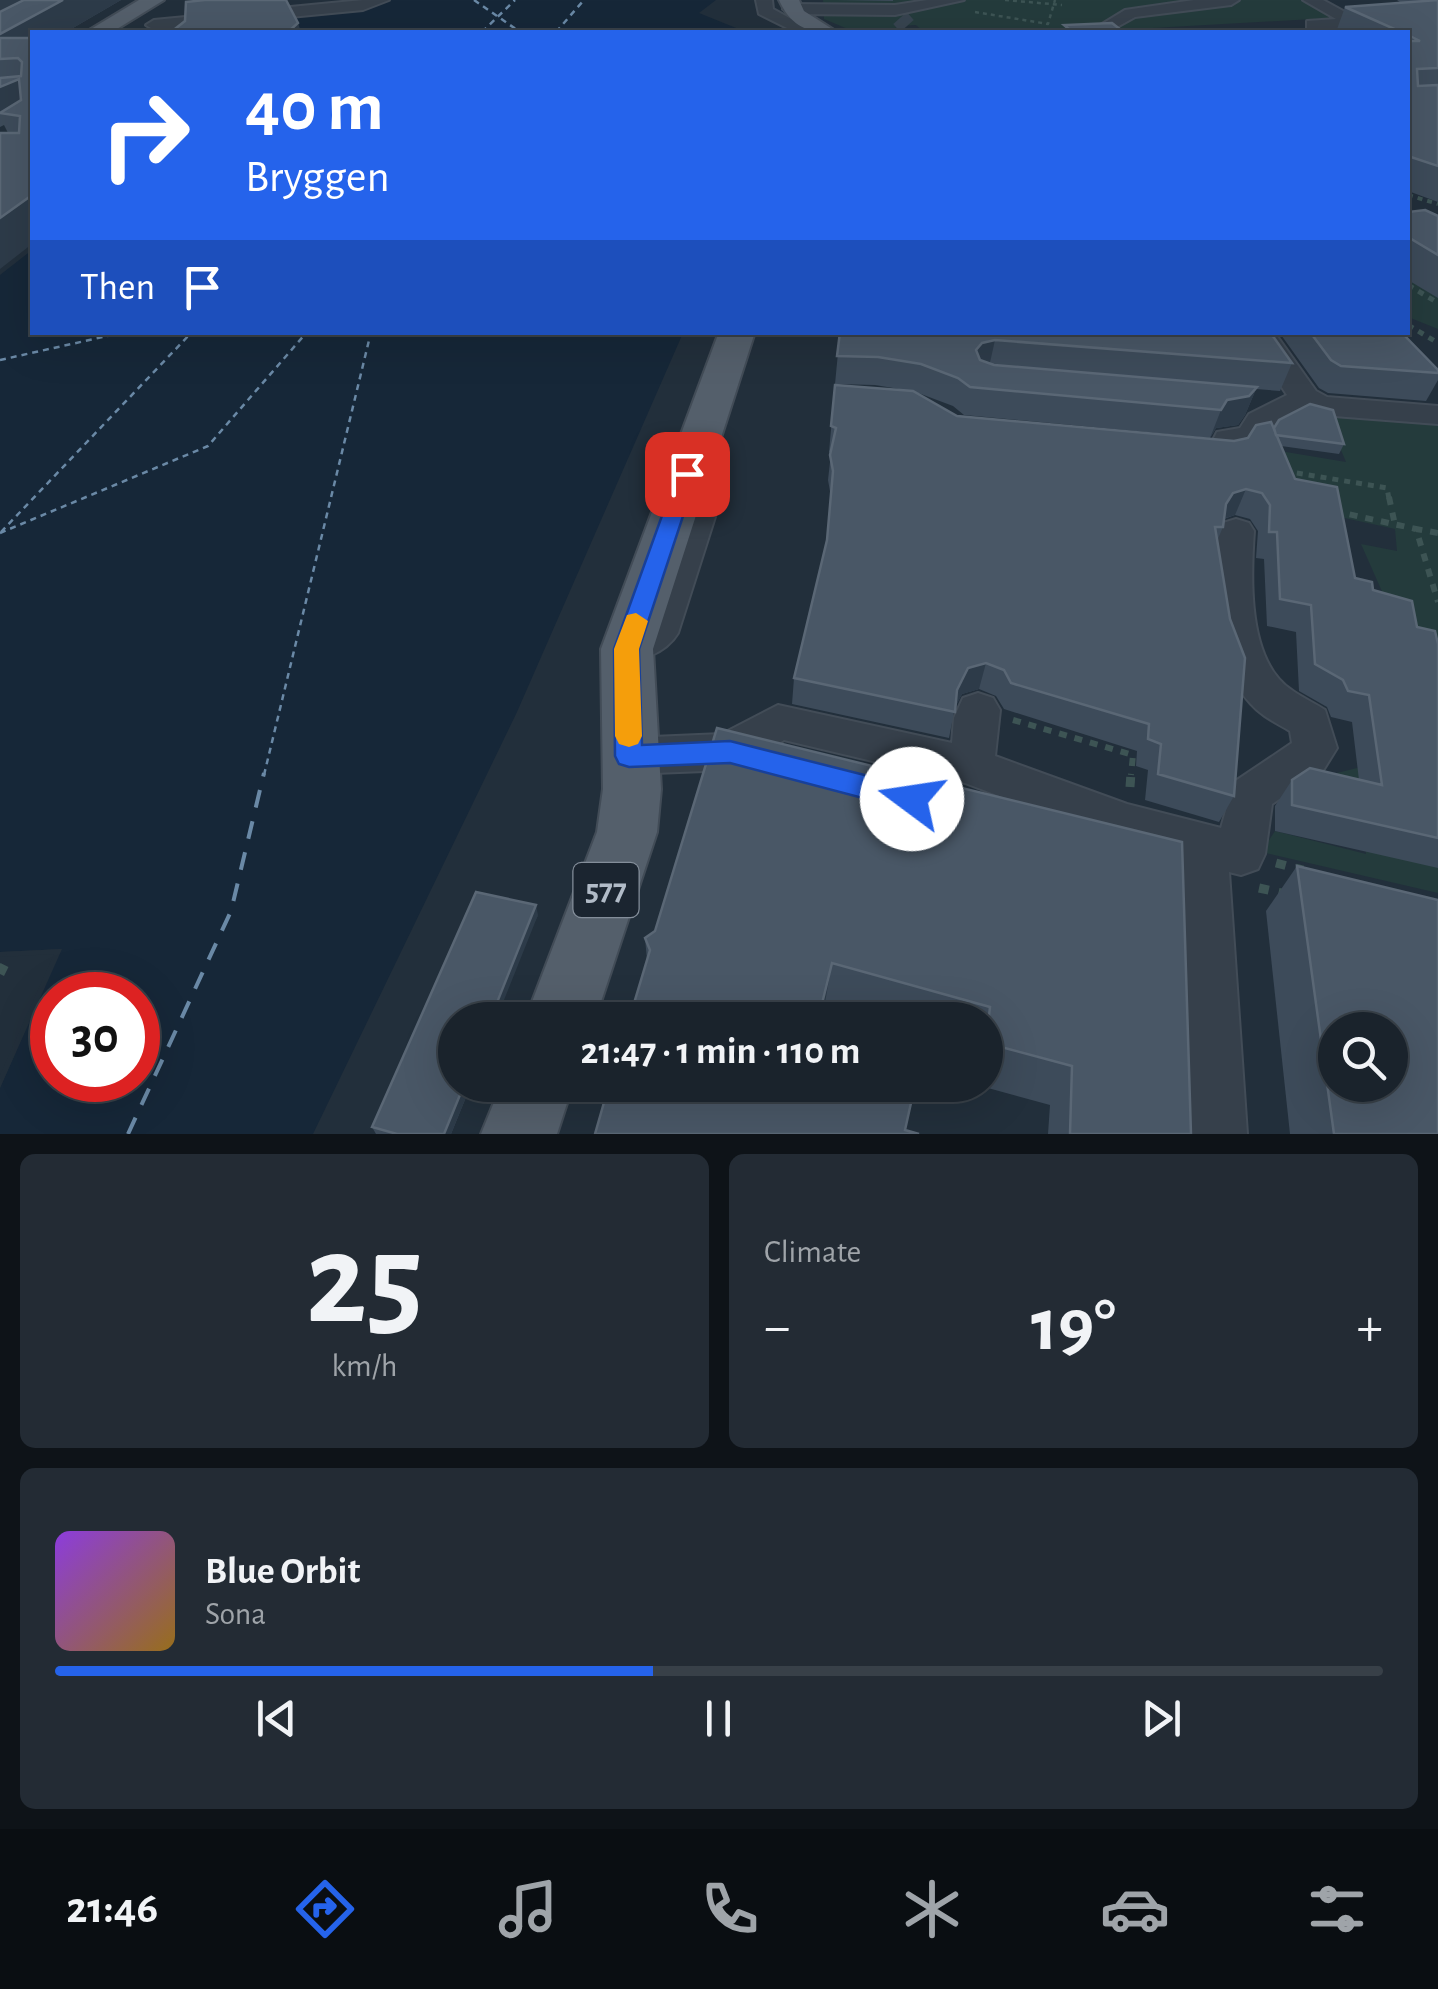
<!DOCTYPE html>
<html lang="en">
<head>
<meta charset="utf-8">
<style>
	body { margin:0; font-family:"Alegreya Sans",sans-serif; background:#232b34; color:#f1f3f6; height:100vh; display:flex; flex-direction:column; font-size:38px; white-space:nowrap }
	* { box-sizing:border-box; margin:0 }
	p { font-size:32px; color:#9fa4a9 }
	.icon { flex:none; width:55px; height:55px; fill:none; stroke:currentColor; stroke-width:2; stroke-linecap:round; stroke-linejoin:round }
	.map { position:relative; height:1134px; overflow:hidden }
	.panel { display:flex; flex-direction:column; gap:20px; padding:20px; background:#0e1318; flex:1 }
	.panel>* { flex:none }
	.hud { position:absolute; left:30px; top:30px; width:1380px; height:305px; border-radius:0px; box-shadow:0 10px 40px #0002,0 0 0 2px #384048; background:#2563eb; color:#fff; overflow:hidden }
	.tools { position:absolute; left:1318px; top:1012px; display:grid; gap:20px }
	.tools a { display:grid; place-items:center; width:90px; height:90px; border-radius:50%; background:#1a232c; box-shadow:0 10px 40px #0002,0 0 0 2px #384048; font-size:50px }
	.speed { position:absolute; left:30px; top:972px; display:flex; gap:20px; font-size:50px; font-weight:700; text-align:center }
	.speed>* { display:grid; place-content:center; width:130px; height:130px; border-radius:50%; background:#1a232c; box-shadow:0 10px 40px #0002,0 0 0 2px #384048; line-height:1 }
	.speed .limit { border:15px solid #d22; background:#fff; color:#111 }
	.pin { position:absolute; display:grid; place-items:center; width:85px; height:85px; color:#fff; margin:-42px; border-radius:20px; box-shadow:0 5px 15px #0006 }
	.me { position:absolute; width:110px; margin:-55px; rotate:284deg; stroke-linejoin:round; filter:drop-shadow(0 0 8px #0008) }
	.turn { display:flex; align-items:center; gap:35px; height:210px; padding:0 50px; font-size:45px }
	.turn .icon { width:130px; height:130px; stroke-width:2.5 }
	.turn b { display:block; font-size:70px; line-height:85px }
	.then { display:flex; align-items:center; height:95px; padding:0 50px; background:#0003; gap:20px; font-size:38px }
	.big { font-size:75px; font-weight:600; line-height:1.1 }
	.panel .card { flex:1; display:flex; flex-direction:column; justify-content:center; gap:15px; min-width:0; padding:0 35px; border-radius:15px; background:#232b34 }
	.panel .dial { align-items:center; gap:0 }
	.dial b { font-size:130px; line-height:1 }
	.song { display:flex; align-items:center; gap:30px }
	.cover { width:120px; height:120px; border-radius:15px; background:linear-gradient(135deg,hsl(270 70% 55%),hsl(40 70% 35%)) }
	.played { height:10px; border-radius:5px; background:linear-gradient(90deg,#2563eb 45%,#384048 45%) }
	.keys { display:flex; justify-content:space-around; direction:ltr }
	.heat { display:flex; justify-content:space-between; align-items:center; font-size:55px; direction:ltr }
	.panel .tiles { flex:1; display:grid; gap:20px; grid-template-columns:1fr 1fr }
	.card:last-child { grid-column:span 2 }
	.trip { position:absolute; left:438px; top:1002px; width:565px; height:100px; border-radius:50px; background:#1a232c; box-shadow:0 10px 40px #0002,0 0 0 2px #384048; font-weight:600; line-height:100px; text-align:center }
	.tabs { display:flex; height:160px; justify-content:space-around; align-items:center; background:#0a0e12; color:#9fa4a9 }
	.tabs .icon { width:70px; height:70px }
	.tabs .current { color:#2563eb }
	.tabs b { font-size:45px; color:#f1f3f6 }
	.map>svg:first-child { display:block }
	.green { fill:#243b3c }
	.water { fill:#162738; fill-rule:evenodd }
	.pier { fill:#222f3b }
	.lines { fill:none; stroke-linecap:round; stroke-linejoin:round }
	.ferry-far1 { stroke:#6a89a6; stroke-width:2.5; stroke-dasharray:6 5; stroke-linecap:butt }
	.ferry { stroke:#6a89a6; stroke-width:4; stroke-dasharray:18 14; stroke-linecap:butt }
	.minor-tunnel { stroke:#374450; stroke-width:18; stroke-dasharray:18 9; stroke-linecap:butt }
	.minor-casing { stroke:#424c57; stroke-width:4 }
	.major-casing { stroke:#424c57; stroke-width:4 }
	.path-far4 { stroke:#3d5454; stroke-width:2.5; stroke-dasharray:4 4; stroke-linecap:butt }
	.path-far3 { stroke:#3d5454; stroke-width:4; stroke-dasharray:5 5; stroke-linecap:butt }
	.path-far2 { stroke:#3d5454; stroke-width:5; stroke-dasharray:6 6; stroke-linecap:butt }
	.path-far1 { stroke:#3d5454; stroke-width:6; stroke-dasharray:8 8; stroke-linecap:butt }
	.path { stroke:#3d5454; stroke-width:9; stroke-dasharray:10 10; stroke-linecap:butt }
	.minor { fill:#36404b; fill-rule:evenodd }
	.major { fill:#545f6b; fill-rule:evenodd }
	.wall { fill:#3d4b5a }
	.shaded-wall { fill:#2d3b49 }
	.building { fill:#495766; stroke:#5a6775; stroke-width:2.5; fill-rule:evenodd }
	.route { fill:#2563eb; stroke:#184099; stroke-width:2.5 }
	.slow { fill:#f59e0b }
	.labels { text-anchor:middle; dominant-baseline:central; stroke-width:10; stroke-linejoin:round; paint-order:stroke }
	.shield { fill:#1b2530; stroke:#848e9a; stroke-width:2.5 }
	.shield-label { font-size:32px; font-weight:bold; fill:#b1bbc7 }
</style>
</head>
<body>
<div class="map">
<svg width="1438" height="1134" viewBox="0 0 1438 1134">
	<rect width="100%" height="100%" fill="#222f3b"/>
	<!-- green -->
	<g class="green">
		<polygon points="823,0 1322,0 1349,17 1082,32 924,32 916,25 900,26 905,32 855,32 824,19"/>
		<polygon points="1408,223 1438,232 1438,329 1408,317"/>
		<polygon points="1325,412 1438,419 1438,718 1361,544 1397,551 1395,529 1294,507 1280,451 1346,462"/>
		<polygon points="1438,734 1438,893 1261,852 1275,831 1366,854 1361,811 1272,789 1357,768 1377,772"/>
	</g>
	<!-- water -->
	<g class="water">
		<polygon points="388,0 716,0 699,13 746,32 174,32"/>
		<path d="M32 250V332L683 333 517 712 313 1134H0V1088L61 949 0 952V275ZM52 995H138V1080H52Z"/>
	</g>
	<!-- pier -->
	<polygon class="pier" points="62,949 0,1088 0,1075 54,954 0,957 0,952"/>
	<g class="lines">
		<!-- ferry-far1 -->
		<g class="ferry-far1">
			<polyline points="474,0 520,32"/>
			<polyline points="482,32 515,0"/>
			<polyline points="556,32 584,0"/>
			<polyline points="0,360 125,332"/>
			<polyline points="1,532 192,332"/>
			<polyline points="0,533 208,446 307,332"/>
			<polyline points="264,775 371,332"/>
		</g>
		<!-- ferry -->
		<polyline class="ferry" points="128,1134 231,911 264,773"/>
		<!-- minor-tunnel -->
		<polyline class="minor-tunnel" points="900,18 907,26"/>
		<defs>
			<g id="minor">
				<polygon points="363,0 389,0 363,10 154,30 146,25 154,20"/>
				<polygon points="756,0 772,0 773,9 815,32 795,32 759,14"/>
				<polygon points="927,0 964,0 895,15 791,14 783,9 791,4 895,5"/>
				<polygon points="1194,0 1239,0 1231,5 1135,17 1108,32 1089,32 1125,10"/>
				<polygon points="1303,0 1323,0 1365,23 1357,28 1307,29 1307,21 1336,19"/>
				<polygon points="1245,332 1274,332 1316,391 1327,397 1438,406 1438,424 1321,415 1305,410 1272,427 1262,443 1243,447 1236,460 1224,463 1176,457 1172,450 1176,443 1212,442 1217,432 1240,428 1249,414 1287,395"/>
				<path d="M678 490 690 493 715 517 678 633C666 653 637 665 615 659L609 648 615 637 641 624 678 520 661 501 666 493Z"/>
				<path d="M1236 519 1249 523 1254 531C1251 574 1248 644 1279 679 1291 693 1310 700 1325 710L1337 748 1324 769 1272 804 1265 854 1258 869 1241 875 1229 872 1247 1134H1187L1181 890 1118 871 1111 856 1118 841 965 783 784 740 770 749 774 758 768 771 752 776 730 770 629 774 613 769 607 756 613 743 629 738 722 734 778 705 952 743 954 718 963 698 978 693 993 698 1000 710 995 756 1127 804 1221 828 1234 782 1292 743 1290 731C1277 723 1261 716 1251 704 1210 661 1211 586 1218 531L1223 523Z"/>
			</g>
			<g id="major">
				<polygon points="139,0 164,0 112,32 86,32"/>
				<path d="M779 0H799L804 11 837 32C809 34 791 27 779 0Z"/>
				<polygon points="719,332 755,332 653,649 661,789 657,832 595,1020 525,1020 597,832 603,789 601,649"/>
				<polygon points="501,1085 573,1085 557,1134 481,1134"/>
			</g>
		</defs>
		<!-- minor casing -->
		<use href="#minor" class="minor-casing"/>
		<!-- major casing -->
		<use href="#major" class="major-casing"/>
		<!-- path-far4 -->
		<g class="path-far4">
			<polyline points="1005,0 1062,5"/>
			<polyline points="975,12 1048,24 1055,0"/>
		</g>
		<!-- path-far3 -->
		<g class="path-far3">
			<polyline points="1408,195 1438,204"/>
			<polyline points="1408,285 1412,288"/>
		</g>
		<!-- path-far2 -->
		<g class="path-far2">
			<polyline points="1408,285 1438,303"/>
			<polyline points="1408,325 1438,343"/>
			<polyline points="1285,471 1387,488 1389,499"/>
		</g>
		<!-- path-far1 -->
		<g class="path-far1">
			<polyline points="1389,497 1395,525"/>
			<polyline points="1334,511 1416,529"/>
			<polyline points="1438,533 1416,529 1438,602"/>
			<polyline points="1013,720 1133,755 1131,775"/>
		</g>
		<!-- path -->
		<g class="path">
			<polyline points="1130,787 1131,773"/>
			<polyline points="1276,863 1303,870"/>
			<polyline points="1259,888 1286,894"/>
			<polyline points="0,974 9,956"/>
		</g>
		<!-- minor -->
		<use href="#minor" class="minor"/>
		<!-- major -->
		<use href="#major" class="major"/>
	</g>
	<!-- wall -->
	<g class="wall">
		<polygon points="0,0 121,0 66,32 32,32 0,269 8,133 4,125 0,127"/>
		<polygon points="835,0 893,0 893,1"/>
		<polygon points="1397,0 1438,0 1438,202 1408,191 1408,32 1336,32 1345,7 1401,3"/>
		<polygon points="1408,212 1438,216 1438,298 1408,280"/>
		<polygon points="840,332 1270,332 1292,363 1280,391 1256,389 1245,415 1238,425 1216,428 1210,438 964,415 953,406 913,391 957,416 1234,441 1274,428 1344,444 1339,454 1281,446 1295,479 1355,578 1373,590 1438,644 1438,868 1275,831 1275,806 1292,780 1359,780 1352,722 1331,717 1327,707 1299,691 1296,632 1267,626 1264,559 1256,558 1258,531 1250,519 1235,515 1224,519 1223,527 1217,541 1234,796 1219,822 1145,800 1148,770 1136,766 1137,751 1004,709 996,696 979,689 962,694 955,707 949,738 792,704 794,678 827,540 831,497 828,480 831,453 829,452 835,385 911,391 875,385 835,384"/>
		<polygon points="1279,332 1401,332 1438,370 1438,380 1426,401 1328,393 1319,388"/>
		<polygon points="717,728 1191,1134 1048,1134 1050,1105 977,1085 985,1085 985,1020 876,1020 825,1006 822,1020 629,1020 647,960 645,938 655,931"/>
		<polygon points="1297,866 1438,1134 1290,1134 1266,911"/>
		<polygon points="538,915 455,1085 471,1085 451,1134 376,1134 372,1127"/>
	</g>
	<!-- shaded-wall -->
	<g class="shaded-wall">
		<polygon points="0,0 53,0 0,30"/>
		<polygon points="63,0 121,0 66,32 32,32 32,53 19,60 18,58 0,52 0,34"/>
		<polygon points="298,23 301,32 288,32"/>
		<polygon points="19,79 32,110 0,113 0,87"/>
		<polygon points="32,195 32,244 0,269 0,218"/>
		<polygon points="995,340 989,367 977,370 976,350 982,343"/>
		<polygon points="1257,387 1245,415 1238,425 1216,428 1210,438 1221,410 1227,400"/>
		<polygon points="1246,489 1235,515 1222,519 1214,531 1226,504 1233,493"/>
		<polygon points="986,663 979,689 962,694 953,712 957,690 968,668"/>
		<polygon points="536,905 538,915 496,1020 490,1020"/>
		<polygon points="832,963 822,1020 818,1020"/>
		<polygon points="464,1085 471,1085 451,1134 444,1134"/>
	</g>
	<!-- building -->
	<g class="building">
		<polygon points="24,0 63,0 0,34 0,12"/>
		<polygon points="205,0 286,0 298,23 288,32 171,32 185,21 186,2"/>
		<polygon points="1438,0 1438,68 1417,69 1418,86 1438,85 1438,166 1408,156 1408,41 1420,41 1408,35 1408,32 1401,32 1345,7"/>
		<polygon points="1112,23 1121,30 1222,32 1057,32 1054,31 1070,30 1064,25"/>
		<polygon points="0,38 32,38 32,195 0,218 0,133 19,133 20,116 0,113 21,100 19,79 0,87 0,78 21,76 22,62 18,58 0,59"/>
		<polygon points="1425,210 1438,216 1438,255 1408,237 1408,212"/>
		<polygon points="840,332 1270,332 1292,363 995,340 982,343 976,350 980,360 994,365 1257,387 1249,396 1227,400 1221,410 970,387 958,378 921,364 878,357 837,356"/>
		<polygon points="1310,332 1401,332 1438,370 1438,373 1341,366 1331,360"/>
		<polygon points="835,385 913,391 957,416 1234,441 1248,438 1256,425 1271,422 1295,479 1337,487 1355,578 1372,582 1373,590 1412,601 1417,627 1435,631 1438,644 1438,838 1292,805 1292,780 1310,768 1382,785 1369,695 1348,691 1343,680 1315,664 1311,605 1280,599 1277,532 1269,532 1270,505 1262,493 1246,489 1233,493 1226,504 1223,527 1215,527 1230,619 1245,658 1234,796 1158,774 1161,744 1148,739 1149,724 1011,683 1004,670 986,663 968,668 957,690 955,712 794,678 827,540 833,471 830,455 836,428 831,426"/>
		<polygon points="1310,404 1333,410 1344,444 1276,435 1274,428 1279,420"/>
		<polygon points="717,728 1182,842 1191,1134 1070,1134 1072,1066 986,1043 990,1007 832,963 818,1020 629,1020 650,950 645,938 655,931"/>
		<path d="M1297 866 1438 900V1134H1334ZM1335 1030H1390V1085H1335Z"/>
		<polygon points="476,892 536,905 490,1020 455,1020 455,1085 464,1085 444,1134 397,1134 372,1127"/>
		<polygon points="609,1085 915,1085 905,1130 919,1134 595,1134"/>
	</g>
	<!-- route -->
	<polygon class="route" points="687,468 697,474 639,649 642,745 730,741 912,787 922,791 926,799 922,807 912,811 730,763 629,767 619,764 615,756 614,649 677,474"/>
	<!-- slow -->
	<polygon class="slow" points="636,613 648,621 639,649 642,736 638,744 629,747 619,744 615,736 614,649 627,615"/>
	<g class="labels">
		<!-- shield labels -->
		<rect class="shield" x="573.5" y="863" width="65" height="54" rx="8"/>
		<g class="shield-label">
			<text x="606" y="890">577</text>
		</g>
	</g>
</svg>
<div class="tools">
<a><svg class="icon" aria-label="search" viewBox="0 0 24 24"><circle cx="10" cy="10" r="6"/><path d="M15 15l6 6"/></svg></a>
</div>
<div class="speed"><div class="limit">30</div></div>
<div class="pin" style="left:687px;top:474px;background:#d93025"><svg class="icon" aria-label="arrive" viewBox="0 0 24 24"><path d="M6 21V4h12l-3 4 3 4H6"/></svg></div>
<svg class="me" style="left:912px;top:799px" viewBox="-20 -20 40 40"><circle r="19" fill="#fff"/><path d="M0-13L10 11 0 6-10 11z" fill="#2563eb"/></svg>
<div class="trip">21:47 · 1 min · 110 m</div>
<div class="hud">
<div class="turn"><svg class="icon" aria-label="right" viewBox="0 0 24 24"><path d="M7 20v-9h11M14 6l5 5-5 5"/></svg><div><b>40 m</b>Bryggen</div></div>
<div class="then">Then<svg class="icon" aria-label="arrive" viewBox="0 0 24 24"><path d="M6 21V4h12l-3 4 3 4H6"/></svg></div>
</div>
</div>
<section class="panel">
<div class="tiles">
<div class="card dial"><b>25</b><p>km/h</p></div>
<div class="card"><p>Climate</p>
<div class="heat"><a>−</a><b class="big">19°</b><a>+</a></div>
</div>
<div class="card">
<div class="song"><i class="cover"></i><div><b>Blue Orbit</b><p>Sona</p></div></div>
<div class="played"></div>
<div class="keys"><svg class="icon" aria-label="previous" viewBox="0 0 24 24"><path d="M18 5L8 12l10 7zM5 5v14"/></svg><svg class="icon" aria-label="pause" viewBox="0 0 24 24"><path d="M8 5v14M16 5v14"/></svg><svg class="icon" aria-label="next" viewBox="0 0 24 24"><path d="M6 5l10 7-10 7zM19 5v14"/></svg></div>
</div>
</div>
</section>
<nav class="tabs">
<b>21:46</b>
<svg class="icon current" aria-label="directions" viewBox="0 0 24 24"><path d="M12 3l9 9-9 9-9-9zM9 14v-3h6M13 9l2 2-2 2"/></svg>
<svg class="icon" aria-label="music" viewBox="0 0 24 24"><path d="M9 18V5l10-2v13"/><circle cx="6" cy="18" r="3"/><circle cx="16" cy="16" r="3"/></svg>
<svg class="icon" aria-label="phone" viewBox="0 0 24 24"><path d="M5 4h4l2 5-3 2q2 4 5 5l2-3 5 2v4C11 20 4 13 5 4z"/></svg>
<svg class="icon" aria-label="climate" viewBox="0 0 24 24"><path d="M12 3v18M4 7l16 10M4 17L20 7"/></svg>
<svg class="icon" aria-label="car" viewBox="0 0 24 24"><path d="M5 17H2v-5l4-1 3-4h7l3 4 3 1v5h-3M9 17h6M6 11h13"/><circle cx="7" cy="17" r="2"/><circle cx="17" cy="17" r="2"/></svg>
<svg class="icon" aria-label="filters" viewBox="0 0 24 24"><path d="M4 7h16M4 17h16"/><circle cx="9" cy="7" r="2"/><circle cx="15" cy="17" r="2"/></svg>
</nav>
</body>
</html>
